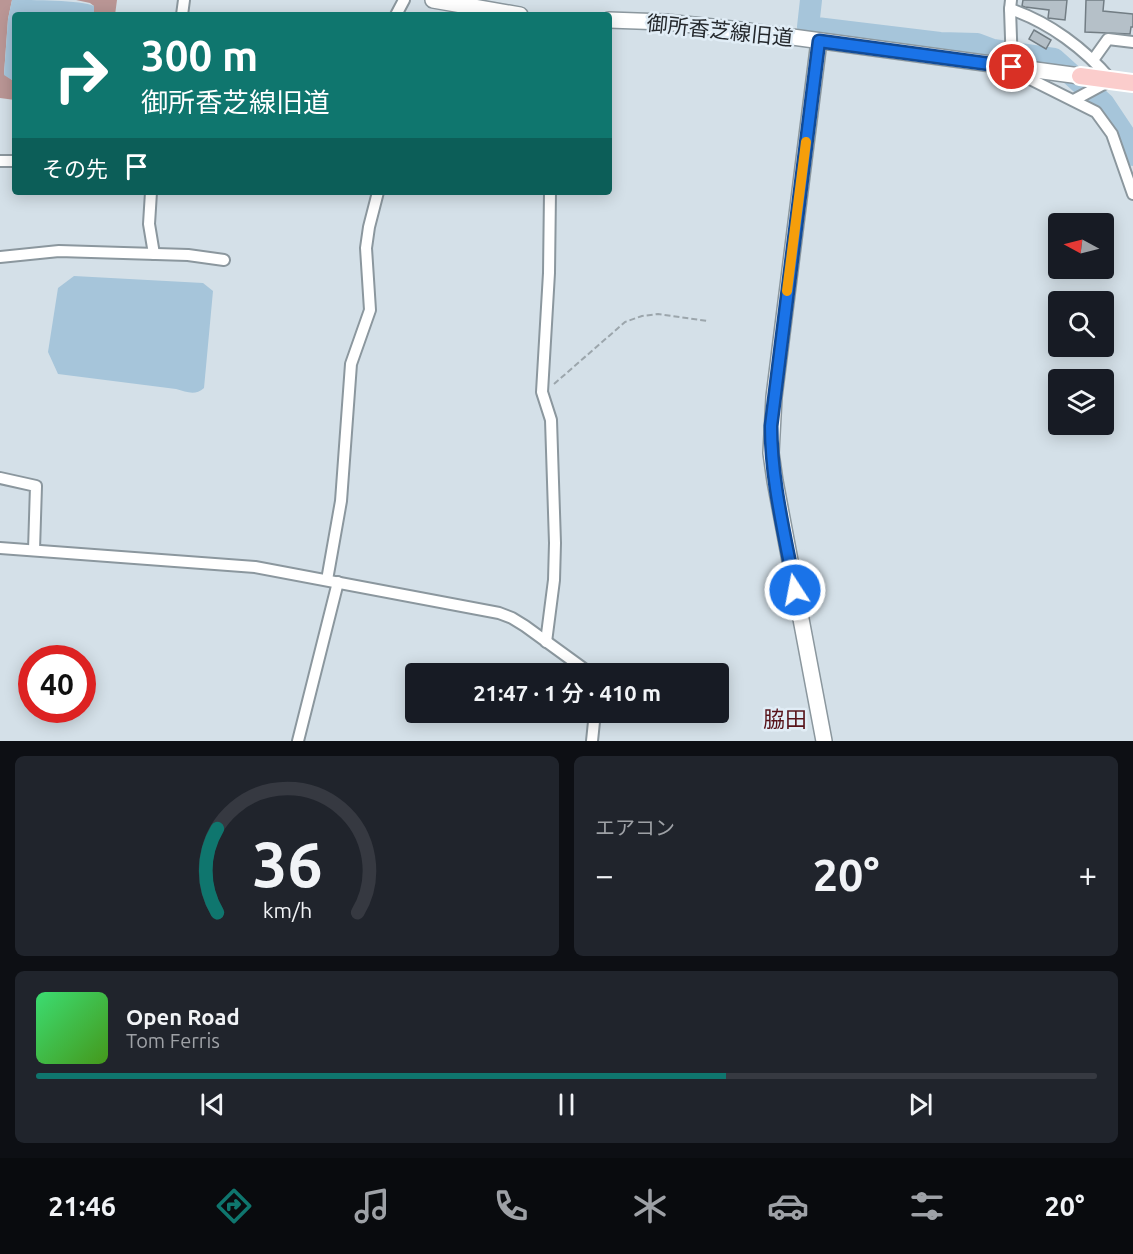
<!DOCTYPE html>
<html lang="ja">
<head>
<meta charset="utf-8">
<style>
	body { margin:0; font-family:Ubuntu,"Noto Sans JP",sans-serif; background:#20242c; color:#f1f3f6; height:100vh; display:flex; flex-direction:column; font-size:22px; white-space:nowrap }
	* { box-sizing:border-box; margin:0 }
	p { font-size:20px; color:#9ea1a6 }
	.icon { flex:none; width:33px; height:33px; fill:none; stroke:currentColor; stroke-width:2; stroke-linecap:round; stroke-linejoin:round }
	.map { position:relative; height:741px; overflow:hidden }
	.panel { display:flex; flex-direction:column; gap:15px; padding:15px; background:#0d0f14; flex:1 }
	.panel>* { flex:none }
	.hud { position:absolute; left:12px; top:12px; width:600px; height:183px; border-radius:6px; box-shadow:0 3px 15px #0003; background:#0f766e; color:#fff; overflow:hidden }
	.needle { width:39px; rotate:277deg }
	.buttons { position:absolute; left:1048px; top:213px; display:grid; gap:12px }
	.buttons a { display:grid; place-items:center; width:66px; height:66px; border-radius:6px; background:#171b24; box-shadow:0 3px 15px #0003; font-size:30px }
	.speed { position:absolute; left:18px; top:645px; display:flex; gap:12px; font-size:30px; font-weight:700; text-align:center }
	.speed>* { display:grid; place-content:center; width:78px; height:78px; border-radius:50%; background:#171b24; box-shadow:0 3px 15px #0003; line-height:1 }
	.speed .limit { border:9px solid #d22; background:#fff; color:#111 }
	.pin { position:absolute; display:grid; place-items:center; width:51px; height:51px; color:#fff; margin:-26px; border:3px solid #fff; border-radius:50%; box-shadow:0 2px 6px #0007 }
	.me { position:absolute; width:66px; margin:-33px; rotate:349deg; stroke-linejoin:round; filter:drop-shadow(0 0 4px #0008) }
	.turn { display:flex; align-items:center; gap:21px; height:126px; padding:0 30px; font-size:27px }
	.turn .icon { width:78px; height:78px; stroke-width:2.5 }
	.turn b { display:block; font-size:42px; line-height:51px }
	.then { display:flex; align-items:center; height:57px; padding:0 30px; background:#0003; gap:12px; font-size:22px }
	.big { font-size:45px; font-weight:600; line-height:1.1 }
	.panel .card { flex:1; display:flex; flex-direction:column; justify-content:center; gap:9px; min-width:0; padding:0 21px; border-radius:9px; background:#20242c }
	.panel .dial { align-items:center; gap:0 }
	.dial svg { height:156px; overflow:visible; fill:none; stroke:#363941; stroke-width:7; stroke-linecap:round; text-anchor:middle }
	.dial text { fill:#f1f3f6; stroke:none }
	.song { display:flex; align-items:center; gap:18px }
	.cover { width:72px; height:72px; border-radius:9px; background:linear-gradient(135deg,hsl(140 70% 55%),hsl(100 70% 35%)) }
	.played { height:6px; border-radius:3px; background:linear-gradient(90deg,#0f766e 65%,#363941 65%) }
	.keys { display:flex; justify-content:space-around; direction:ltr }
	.heat { display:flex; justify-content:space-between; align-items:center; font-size:33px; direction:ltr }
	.panel .tiles { flex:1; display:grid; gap:15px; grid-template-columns:1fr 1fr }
	.card:last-child { grid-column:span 2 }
	.trip { position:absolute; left:405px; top:663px; width:324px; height:60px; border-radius:6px; background:#171b24; box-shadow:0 3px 15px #0003; font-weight:600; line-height:60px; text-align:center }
	.tabs { display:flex; height:96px; justify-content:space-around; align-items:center; background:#090b0e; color:#9ea1a6 }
	.tabs .icon { width:42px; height:42px }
	.tabs .on { color:#0f766e }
	.tabs b { font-size:27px; color:#f1f3f6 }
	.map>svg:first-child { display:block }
	.forest { fill:#ba9695 }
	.water { fill:#a6c5da }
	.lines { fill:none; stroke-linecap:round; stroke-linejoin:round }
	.river { stroke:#a6c5da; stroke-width:22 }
	.building { fill:#b5c0c8; stroke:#727d84; stroke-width:1.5 }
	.street-casing { stroke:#8b979e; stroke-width:14 }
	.secondary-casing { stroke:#8b979e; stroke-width:18 }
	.primary-casing { stroke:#fff; stroke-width:20 }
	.path { stroke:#9ca6ac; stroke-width:2; stroke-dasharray:6 3; stroke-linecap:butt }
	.street { stroke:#fff; stroke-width:10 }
	.secondary { stroke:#fff; stroke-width:15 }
	.primary { stroke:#fbcdcc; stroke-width:16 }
	.route-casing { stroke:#114b97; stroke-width:15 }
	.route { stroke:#1a73e8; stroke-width:10 }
	.slow { stroke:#f59e0b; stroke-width:10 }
	.labels { text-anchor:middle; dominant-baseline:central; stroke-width:5; stroke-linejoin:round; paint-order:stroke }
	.street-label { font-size:21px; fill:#25292d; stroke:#e1edf6 }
	.neighbourhood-label { font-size:22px; fill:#571219; stroke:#e1edf6 }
</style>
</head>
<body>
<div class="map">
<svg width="1133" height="741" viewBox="0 0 1133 741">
	<rect width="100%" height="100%" fill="#d4e0e8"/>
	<!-- forest -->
	<g class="forest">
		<polygon points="0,0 12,0 8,19 4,74 15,82 15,100 0,98"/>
		<polygon points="76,0 117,0 115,15 94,15 94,6 90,3"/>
	</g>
	<!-- water -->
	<g class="water">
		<path d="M12 0C30 0 82 0 94 6V15H15V82L4 75 8 19Z"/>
		<path d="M74 276 203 283 213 291 204 388C195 396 187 392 176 389L58 374 48 352 58 288Z"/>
	</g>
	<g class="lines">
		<!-- river -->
		<polyline class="river" points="811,0 808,27 940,43 977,44 993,50 1054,59 1104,104 1124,134 1133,155"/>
	</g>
	<!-- building -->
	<g class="building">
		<polygon points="1023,0 1067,0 1065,20 1048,18 1049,10 1025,7 1022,6"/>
		<polygon points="1086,0 1104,0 1103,11 1133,14 1133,27 1131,27 1130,34 1085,32"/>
		<polygon points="1034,30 1051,40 1046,49 1029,39"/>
	</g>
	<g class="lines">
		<defs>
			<g id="street">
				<path d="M1011 0 1010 9C1049 22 1085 49 1111 80L1074 100"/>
				<polyline points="1010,9 1012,67 1032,80 1096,112 1112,134 1133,194"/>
				<polyline points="182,15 184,0"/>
				<polyline points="396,15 404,0"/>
				<polyline points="1093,60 1108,39 1133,42"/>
				<polyline points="0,161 15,161"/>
				<polyline points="151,192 149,224 154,254"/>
				<polyline points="0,257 59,251 188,255 224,260"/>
				<polyline points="0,478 36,486 34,550"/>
				<polyline points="0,548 255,567 499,613 512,618 525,626 591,674"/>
				<polyline points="327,580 341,501 351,364 370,310 366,248 369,227 378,192"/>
				<polyline points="546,642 554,580 555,543 551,420 542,392 549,273 550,192"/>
				<polyline points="298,741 338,582"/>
				<polyline points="592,741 595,712"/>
			</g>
			<g id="secondary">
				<polyline points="433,0 520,15"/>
				<polyline points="609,20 665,22 741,30 1080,76"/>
				<polyline points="819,41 774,397 771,453 775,481 824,741"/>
			</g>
			<polyline id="primary" points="1080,76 1133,83"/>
		</defs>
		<!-- street casing -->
		<use href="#street" class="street-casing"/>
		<!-- secondary casing -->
		<use href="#secondary" class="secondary-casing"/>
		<!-- primary casing -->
		<use href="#primary" class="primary-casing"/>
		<!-- path -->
		<polyline class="path" points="554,384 625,322 642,316 658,314 708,321"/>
		<!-- street -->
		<use href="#street" class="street"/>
		<!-- secondary -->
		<use href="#secondary" class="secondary"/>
		<!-- primary -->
		<use href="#primary" class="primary"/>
	</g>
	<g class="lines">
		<defs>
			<path id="route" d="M795 590C785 535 771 481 771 426L819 41 1012 67"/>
		</defs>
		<!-- route casing -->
		<use href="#route" class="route-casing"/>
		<!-- route -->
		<use href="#route" class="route"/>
		<!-- slow -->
		<polyline class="slow" points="787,291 806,142"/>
	</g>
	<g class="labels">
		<!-- street labels -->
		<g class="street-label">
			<text transform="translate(720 30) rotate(6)">御所香芝線旧道</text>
		</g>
		<!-- neighbourhood labels -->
		<g class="neighbourhood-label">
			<text x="785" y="718">脇田</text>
		</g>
	</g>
</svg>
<div class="buttons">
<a><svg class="needle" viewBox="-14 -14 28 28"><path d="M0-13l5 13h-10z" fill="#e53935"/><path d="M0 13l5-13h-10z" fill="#9ea1a6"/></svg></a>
<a><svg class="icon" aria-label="search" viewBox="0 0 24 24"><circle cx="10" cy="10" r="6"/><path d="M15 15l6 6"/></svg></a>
<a><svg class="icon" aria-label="layers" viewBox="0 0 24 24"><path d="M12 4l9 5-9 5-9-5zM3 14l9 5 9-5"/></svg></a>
</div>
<div class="speed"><div class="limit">40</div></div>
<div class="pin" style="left:1012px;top:67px;background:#d93025"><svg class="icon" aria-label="arrive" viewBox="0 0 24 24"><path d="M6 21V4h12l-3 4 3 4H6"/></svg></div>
<svg class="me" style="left:795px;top:590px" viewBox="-20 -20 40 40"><circle r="17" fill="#1a73e8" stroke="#fff" stroke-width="3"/><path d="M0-11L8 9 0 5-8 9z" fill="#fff"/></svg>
<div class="trip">21:47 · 1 分 · 410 m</div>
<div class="hud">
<div class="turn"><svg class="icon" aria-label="right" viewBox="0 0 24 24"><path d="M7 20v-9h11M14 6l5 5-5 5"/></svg><div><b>300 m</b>御所香芝線旧道</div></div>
<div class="then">その先<svg class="icon" aria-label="arrive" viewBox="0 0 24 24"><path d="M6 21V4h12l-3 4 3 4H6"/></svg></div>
</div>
</div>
<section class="panel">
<div class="tiles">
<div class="card dial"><svg viewBox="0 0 100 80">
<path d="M14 69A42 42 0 1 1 86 69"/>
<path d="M14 69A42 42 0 0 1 14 26" stroke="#0f766e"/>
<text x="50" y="56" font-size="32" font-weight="700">36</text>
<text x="50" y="72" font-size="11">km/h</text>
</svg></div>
<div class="card"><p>エアコン</p>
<div class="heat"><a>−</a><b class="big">20°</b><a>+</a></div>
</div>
<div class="card">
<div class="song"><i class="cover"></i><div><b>Open Road</b><p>Tom Ferris</p></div></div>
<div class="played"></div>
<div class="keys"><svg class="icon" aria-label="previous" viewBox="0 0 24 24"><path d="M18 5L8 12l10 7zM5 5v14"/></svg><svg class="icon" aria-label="pause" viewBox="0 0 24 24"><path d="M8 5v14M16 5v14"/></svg><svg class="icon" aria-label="next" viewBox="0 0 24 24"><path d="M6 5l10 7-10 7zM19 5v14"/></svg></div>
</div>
</div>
</section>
<nav class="tabs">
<b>21:46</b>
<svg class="icon on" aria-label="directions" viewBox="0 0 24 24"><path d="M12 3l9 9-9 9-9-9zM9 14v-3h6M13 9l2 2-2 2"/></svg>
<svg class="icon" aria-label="music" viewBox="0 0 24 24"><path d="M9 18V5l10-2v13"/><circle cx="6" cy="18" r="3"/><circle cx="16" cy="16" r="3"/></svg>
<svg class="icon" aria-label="phone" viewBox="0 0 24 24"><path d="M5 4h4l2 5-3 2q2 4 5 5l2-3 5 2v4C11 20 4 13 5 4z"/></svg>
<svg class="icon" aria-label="climate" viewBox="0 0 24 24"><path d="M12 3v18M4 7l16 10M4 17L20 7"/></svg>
<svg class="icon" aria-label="car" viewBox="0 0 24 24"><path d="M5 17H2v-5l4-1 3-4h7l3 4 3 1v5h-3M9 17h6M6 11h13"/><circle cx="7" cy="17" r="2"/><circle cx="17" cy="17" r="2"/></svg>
<svg class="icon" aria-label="filters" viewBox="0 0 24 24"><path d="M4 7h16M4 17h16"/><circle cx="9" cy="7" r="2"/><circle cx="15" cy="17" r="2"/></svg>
<b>20°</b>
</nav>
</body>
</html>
